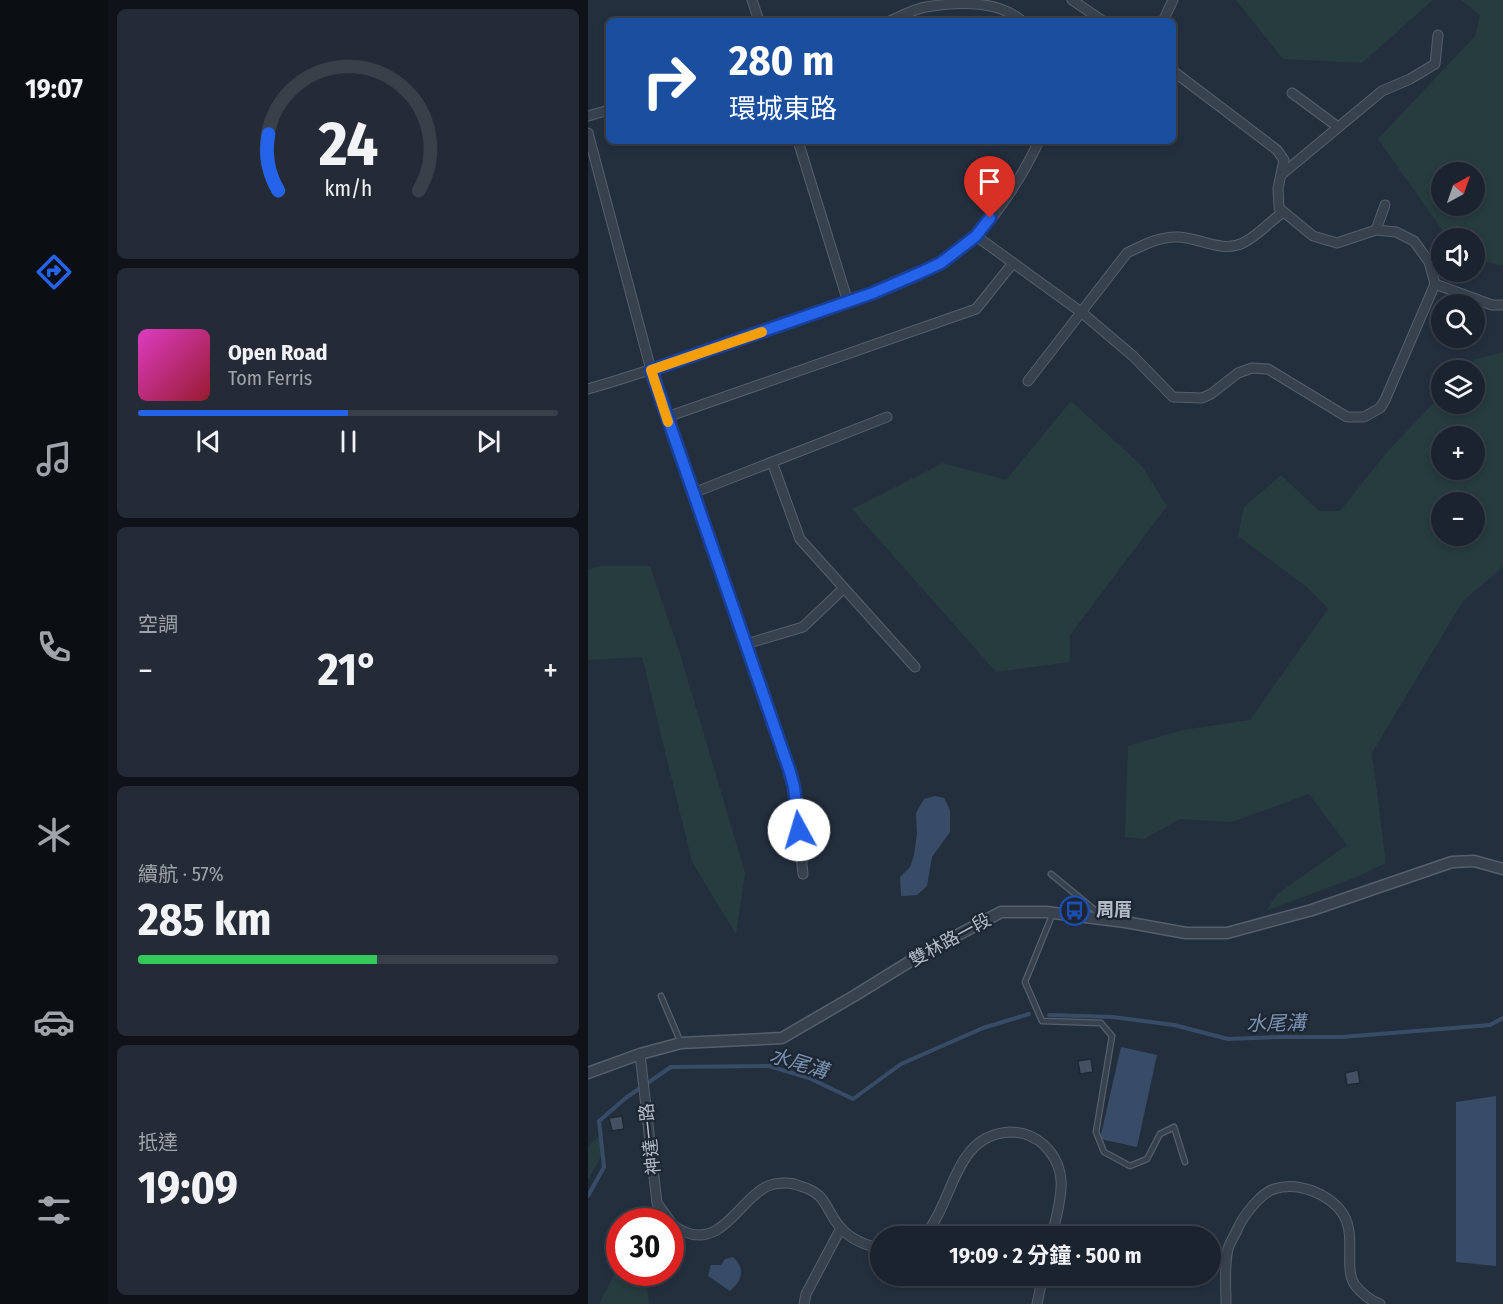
<!DOCTYPE html>
<html lang="zh-TW">
<head>
<meta charset="utf-8">
<style>
	body { margin:0; font-family:"Fira Sans Condensed","Noto Sans TC",sans-serif; background:#242b36; color:#f1f3f6; height:100vh; display:flex; flex-direction:column; font-size:22px; white-space:nowrap }
	* { box-sizing:border-box; margin:0 }
	p { font-size:20px; color:#a0a4aa }
	.icon { flex:none; width:33px; height:33px; fill:none; stroke:currentColor; stroke-width:2; stroke-linecap:round; stroke-linejoin:round }
	.map { position:relative; flex:1; overflow:hidden }
	.drawer { display:flex; flex-direction:column; gap:9px; padding:9px; background:#0f1319; width:480px }
	.drawer>* { flex:none }
	.guide { position:absolute; left:18px; top:18px; width:570px; height:126px; border-radius:9px; box-shadow:0 3px 9px #0003,0 0 0 2px #39404a; background:#1a4fa0; color:#fff; overflow:hidden }
	.needle { width:39px; rotate:40deg }
	.tools { position:absolute; left:843px; top:162px; display:grid; gap:12px }
	.tools a { display:grid; place-items:center; width:54px; height:54px; border-radius:50%; background:#1b232e; box-shadow:0 3px 9px #0003,0 0 0 2px #39404a; font-size:30px }
	.speed { position:absolute; left:18px; top:1208px; display:flex; gap:12px; font-size:30px; font-weight:700; text-align:center }
	.speed>* { display:grid; place-content:center; width:78px; height:78px; border-radius:50%; background:#1b232e; box-shadow:0 3px 9px #0003,0 0 0 2px #39404a; line-height:1 }
	.speed .limit { border:9px solid #d22; background:#fff; color:#111 }
	.pin { position:absolute; display:grid; place-items:center; width:51px; height:51px; color:#fff; margin:-62px -26px; border-radius:50% 50% 50% 0; rotate:-45deg; box-shadow:0 0 6px #0007 }
	.pin .icon { rotate:45deg }
	.me { position:absolute; width:66px; margin:-33px; rotate:354deg; stroke-linejoin:round; filter:drop-shadow(0 0 4px #0008) }
	.turn { display:flex; align-items:center; gap:21px; height:126px; padding:0 24px; font-size:27px }
	.turn .icon { width:78px; height:78px; stroke-width:2.5 }
	.turn b { display:block; font-size:42px; line-height:51px }
	.big { font-size:45px; font-weight:700; line-height:1.1 }
	.drawer .widget { flex:1; display:flex; flex-direction:column; justify-content:center; gap:9px; min-width:0; padding:0 21px; border-radius:9px; background:#242b36 }
	.drawer .dial { align-items:center; gap:0 }
	.dial svg { height:156px; overflow:visible; fill:none; stroke:#39404a; stroke-width:7; stroke-linecap:round; text-anchor:middle }
	.dial text { fill:#f1f3f6; stroke:none }
	.song { display:flex; align-items:center; gap:18px }
	.cover { width:72px; height:72px; border-radius:9px; background:linear-gradient(135deg,hsl(310 70% 55%),hsl(350 70% 35%)) }
	.played { height:6px; border-radius:3px; background:linear-gradient(90deg,#2563eb 50%,#39404a 50%) }
	.keys { display:flex; justify-content:space-around; direction:ltr }
	.heat { display:flex; justify-content:space-between; align-items:center; font-size:33px; direction:ltr }
	.charge { height:9px; border-radius:4px; background:linear-gradient(90deg,#34c759 57%,#39404a 0) }
	.trip { position:absolute; left:282px; top:1226px; width:351px; height:60px; border-radius:30px; background:#1b232e; box-shadow:0 3px 9px #0003,0 0 0 2px #39404a; font-weight:700; line-height:60px; text-align:center }
	main { display:flex; flex:1; min-height:0 }
	.tab-bar { display:flex; flex-direction:column; width:108px; justify-content:space-around; align-items:center; background:#0b0e12; color:#a0a4aa }
	.tab-bar .icon { width:42px; height:42px }
	.tab-bar .selected { color:#2563eb }
	.tab-bar b { font-size:27px; color:#f1f3f6 }
	.map>svg:first-child { display:block }
	.green { fill:#263c3f; fill-rule:evenodd }
	.water { fill:#394c67 }
	.lines { fill:none; stroke-linecap:round; stroke-linejoin:round }
	.stream { stroke:#394c67; stroke-width:4 }
	.building { fill:#455162; stroke:#1f2835; stroke-width:1.5 }
	.service-casing { stroke:#565f6c; stroke-width:7 }
	.minor-casing { stroke:#565f6c; stroke-width:11 }
	.tertiary-casing { stroke:#565f6c; stroke-width:13 }
	.service { stroke:#38414e; stroke-width:4.5 }
	.minor { stroke:#38414e; stroke-width:9 }
	.tertiary { stroke:#38414e; stroke-width:10 }
	.route-casing { stroke:#184099; stroke-width:15 }
	.route { stroke:#2563eb; stroke-width:10 }
	.slow { stroke:#f59e0b; stroke-width:10 }
	.labels { text-anchor:middle; dominant-baseline:central; stroke-width:4.5; stroke-linejoin:round; paint-order:stroke }
	.poi-label { font-size:18px; font-weight:bold; fill:#b4bcc9; stroke:#1d2633; text-anchor:start }
	.street-label { font-size:18px; fill:#b4bcc9; stroke:#1d2633 }
	.water-label { font-size:20px; font-style:italic; fill:#7c92b1; stroke:#1d2633 }
</style>
</head>
<body>
<main>
<nav class="tab-bar">
<b>19:07</b>
<svg class="icon selected" aria-label="directions" viewBox="0 0 24 24"><path d="M12 3l9 9-9 9-9-9zM9 14v-3h6M13 9l2 2-2 2"/></svg>
<svg class="icon" aria-label="music" viewBox="0 0 24 24"><path d="M9 18V5l10-2v13"/><circle cx="6" cy="18" r="3"/><circle cx="16" cy="16" r="3"/></svg>
<svg class="icon" aria-label="phone" viewBox="0 0 24 24"><path d="M5 4h4l2 5-3 2q2 4 5 5l2-3 5 2v4C11 20 4 13 5 4z"/></svg>
<svg class="icon" aria-label="climate" viewBox="0 0 24 24"><path d="M12 3v18M4 7l16 10M4 17L20 7"/></svg>
<svg class="icon" aria-label="car" viewBox="0 0 24 24"><path d="M5 17H2v-5l4-1 3-4h7l3 4 3 1v5h-3M9 17h6M6 11h13"/><circle cx="7" cy="17" r="2"/><circle cx="17" cy="17" r="2"/></svg>
<svg class="icon" aria-label="filters" viewBox="0 0 24 24"><path d="M4 7h16M4 17h16"/><circle cx="9" cy="7" r="2"/><circle cx="15" cy="17" r="2"/></svg>
</nav>
<section class="drawer">
<div class="widget dial"><svg viewBox="0 0 100 80">
<path d="M14 69A42 42 0 1 1 86 69"/>
<path d="M14 69A42 42 0 0 1 9 40" stroke="#2563eb"/>
<text x="50" y="56" font-size="32" font-weight="700">24</text>
<text x="50" y="72" font-size="11">km/h</text>
</svg></div>
<div class="widget">
<div class="song"><i class="cover"></i><div><b>Open Road</b><p>Tom Ferris</p></div></div>
<div class="played"></div>
<div class="keys"><svg class="icon" aria-label="previous" viewBox="0 0 24 24"><path d="M18 5L8 12l10 7zM5 5v14"/></svg><svg class="icon" aria-label="pause" viewBox="0 0 24 24"><path d="M8 5v14M16 5v14"/></svg><svg class="icon" aria-label="next" viewBox="0 0 24 24"><path d="M6 5l10 7-10 7zM19 5v14"/></svg></div>
</div>
<div class="widget"><p>空調</p>
<div class="heat"><a>−</a><b class="big">21°</b><a>+</a></div>
</div>
<div class="widget"><p>續航 · 57%</p><b class="big">285 km</b><div class="charge"></div></div>
<div class="widget"><p>抵達</p><b class="big">19:09</b></div>
</section>
<div class="map">
<svg width="915" height="1304" viewBox="0 0 915 1304">
	<rect width="100%" height="100%" fill="#242f3e"/>
	<!-- green -->
	<g class="green">
		<polygon points="648,0 845,0 774,63 695,59"/>
		<path d="M873 0H915V266L887 259 886 238H860L790 139 887 36 892 15ZM886 172V206H854V172Z"/>
		<path d="M915 352V567L875 601 784 753 798 863 766 878 678 911 689 894 759 845 721 794 644 822 592 819 556 839 537 837 540 746 594 730 662 720 740 609 720 588 650 536 656 507 693 475 731 511H752L799 452 853 395 854 404H886V370H877L886 360ZM886 436V470H854V436ZM886 502V536H854V502Z"/>
		<polygon points="483,401 554,466 579,506 482,635 482,662 408,672 264,509 355,463 418,480"/>
		<polygon points="13,566 62,566 93,657 157,873 148,934 104,862 54,657 0,660 0,569"/>
		<polygon points="10,1137 17,1149 0,1180 0,1146"/>
		<polygon points="31,1265 32,1272 58,1272 61,1304 11,1304"/>
	</g>
	<!-- water -->
	<g class="water">
		<polygon points="347,796 356,798 362,810 362,832 344,857 339,886 329,895 313,896 312,877 322,867 326,855 329,834 328,813 336,799"/>
		<polygon points="533,1047 569,1055 549,1147 512,1139"/>
		<polygon points="908,1096 908,1266 868,1262 868,1102"/>
		<path d="M145 1257C158 1269 154 1280 142 1291L120 1276 123 1265H133L137 1259Z"/>
	</g>
	<g class="lines">
		<!-- stream -->
		<g class="stream">
			<polyline points="461,1015 525,1017 586,1025 640,1039 691,1037 754,1037 902,1025 915,1018"/>
			<polyline points="0,1196 16,1167 11,1121 39,1097 83,1067 181,1066 221,1078 265,1099 313,1064 395,1028 441,1014"/>
		</g>
	</g>
	<!-- building -->
	<g class="building">
		<polygon points="503,1059 505,1072 492,1074 490,1061"/>
		<polygon points="770,1070 772,1083 759,1085 757,1073"/>
		<polygon points="34,1116 36,1129 24,1131 21,1118"/>
	</g>
	<g class="lines">
		<defs>
			<g id="service">
				<polyline points="463,874 514,916"/>
				<polyline points="465,913 437,982 454,1021 513,1023 524,1036 508,1132 516,1152 542,1166 559,1159 572,1134 586,1127 597,1162"/>
				<polyline points="73,996 93,1043"/>
			</g>
			<g id="minor">
				<polyline points="164,0 171,21"/>
				<polyline points="484,0 515,21"/>
				<path d="M302 21C313 16 326 9 338 7 368 2 410 0 434 21"/>
				<polyline points="575,21 585,0"/>
				<polyline points="704,93 750,127"/>
				<polyline points="0,116 21,110"/>
				<polyline points="0,133 63,370 206,787 215,874"/>
				<polyline points="210,141 260,302"/>
				<polyline points="694,174 794,91 822,79 847,64 850,35"/>
				<polyline points="788,230 797,205"/>
				<polyline points="388,236 493,312 545,356 585,397 614,398 623,394 650,373 664,368 680,369 759,417 776,417 792,408 797,400 847,284 841,262 826,241 808,232 788,230 749,243 725,236 691,208 690,188 696,160 689,150 585,71"/>
				<polyline points="847,284 904,305 915,305"/>
				<path d="M440 381 539 253C555 245 572 236 591 237 612 238 634 253 655 243 669 236 683 221 695 212"/>
				<path d="M0 389C69 369 136 345 204 322 259 302 348 278 388 236 413 210 436 173 451 141"/>
				<polyline points="79,417 388,309 425,263"/>
				<polyline points="184,462 212,539 327,667"/>
				<polyline points="105,493 299,417"/>
				<polyline points="158,644 215,627 256,588"/>
				<polyline points="52,1054 69,1203 82,1221"/>
				<path d="M82 1222C87 1228 91 1229 97 1232 133 1247 151 1202 176 1188 182 1184 192 1183 199 1183 203 1183 207 1184 212 1186 240 1194 236 1208 252 1227 261 1238 279 1247 292 1247"/>
				<path d="M336 1236C367 1201 365 1135 422 1132 436 1132 446 1136 456 1145 484 1172 471 1203 464 1236"/>
				<polyline points="216,1304 218,1294 253,1228"/>
				<polyline points="449,1304 455,1275"/>
				<path d="M638 1304C638 1286 636 1266 640 1249 642 1242 647 1235 650 1228 655 1216 673 1193 686 1189 710 1181 742 1194 755 1214 769 1236 755 1268 767 1285 773 1293 783 1301 792 1304"/>
			</g>
			<polyline id="tertiary" points="0,1073 52,1054 93,1043 194,1038 266,996 334,954 413,912 458,912 537,922 598,933 639,933 724,910 864,862 886,861 915,869"/>
		</defs>
		<!-- service casing -->
		<use href="#service" class="service-casing"/>
		<!-- minor casing -->
		<use href="#minor" class="minor-casing"/>
		<!-- tertiary casing -->
		<use href="#tertiary" class="tertiary-casing"/>
		<!-- service -->
		<use href="#service" class="service"/>
		<!-- minor -->
		<use href="#minor" class="minor"/>
		<!-- tertiary -->
		<use href="#tertiary" class="tertiary"/>
	</g>
	<g class="lines">
		<defs>
			<polyline id="route" points="211,830 206,787 202,772 63,370 285,293 336,271 353,263 388,236 402,218"/>
		</defs>
		<!-- route casing -->
		<use href="#route" class="route-casing"/>
		<!-- route -->
		<use href="#route" class="route"/>
		<!-- slow -->
		<polyline class="slow" points="80,422 63,370 174,332"/>
	</g>
	<!-- icons -->
	<defs>
		<symbol id="bus-ring" viewBox="-11 -11 22 22"><circle r="9.5" fill="#1d2633" stroke="#1a4fb4" stroke-width="1.5"/><path d="M-5-6H5V4H4V6H2V4H-2V6H-4V4H-5ZM-3.5-4V0h7V-4ZM-3.5 1.2v1.5H-2V1.2ZM2 1.2v1.5H3.5V1.2Z" fill="#1a4fb4"/></symbol>
	</defs>
	<g fill-rule="evenodd">
		<use href="#bus-ring" x="470" y="894" width="33" height="33"/>
	</g>
	<g class="labels">
		<!-- poi labels -->
		<g class="poi-label">
			<text x="508" y="910">周厝</text>
		</g>
		<!-- street labels -->
		<g class="street-label">
			<text transform="translate(362 940) rotate(-29)">雙林路一段</text>
			<text transform="translate(62 1139) rotate(-96)">神達一路</text>
		</g>
		<!-- water labels -->
		<g class="water-label">
			<text transform="translate(688 1023) rotate(-1)">水尾溝</text>
			<text transform="translate(211 1063) rotate(17)">水尾溝</text>
		</g>
	</g>
</svg>
<div class="tools">
<a><svg class="needle" viewBox="-14 -14 28 28"><path d="M0-13l5 13h-10z" fill="#e53935"/><path d="M0 13l5-13h-10z" fill="#a0a4aa"/></svg></a>
<a><svg class="icon" aria-label="sound" viewBox="0 0 24 24"><path d="M4 9h4l5-4v14l-5-4H4zM17 9q2 3 0 6"/></svg></a>
<a><svg class="icon" aria-label="search" viewBox="0 0 24 24"><circle cx="10" cy="10" r="6"/><path d="M15 15l6 6"/></svg></a>
<a><svg class="icon" aria-label="layers" viewBox="0 0 24 24"><path d="M12 4l9 5-9 5-9-5zM3 14l9 5 9-5"/></svg></a>
<a>+</a>
<a>−</a>
</div>
<div class="speed"><div class="limit">30</div></div>
<div class="pin" style="left:402px;top:218px;background:#d93025"><svg class="icon" aria-label="arrive" viewBox="0 0 24 24"><path d="M6 21V4h12l-3 4 3 4H6"/></svg></div>
<svg class="me" style="left:211px;top:830px" viewBox="-20 -20 40 40"><circle r="19" fill="#fff"/><path d="M0-13L10 11 0 6-10 11z" fill="#2563eb"/></svg>
<div class="trip">19:09 · 2 分鐘 · 500 m</div>
<div class="guide">
<div class="turn"><svg class="icon" aria-label="right" viewBox="0 0 24 24"><path d="M7 20v-9h11M14 6l5 5-5 5"/></svg><div><b>280 m</b>環城東路</div></div>
</div>
</div>
</main>
</body>
</html>
